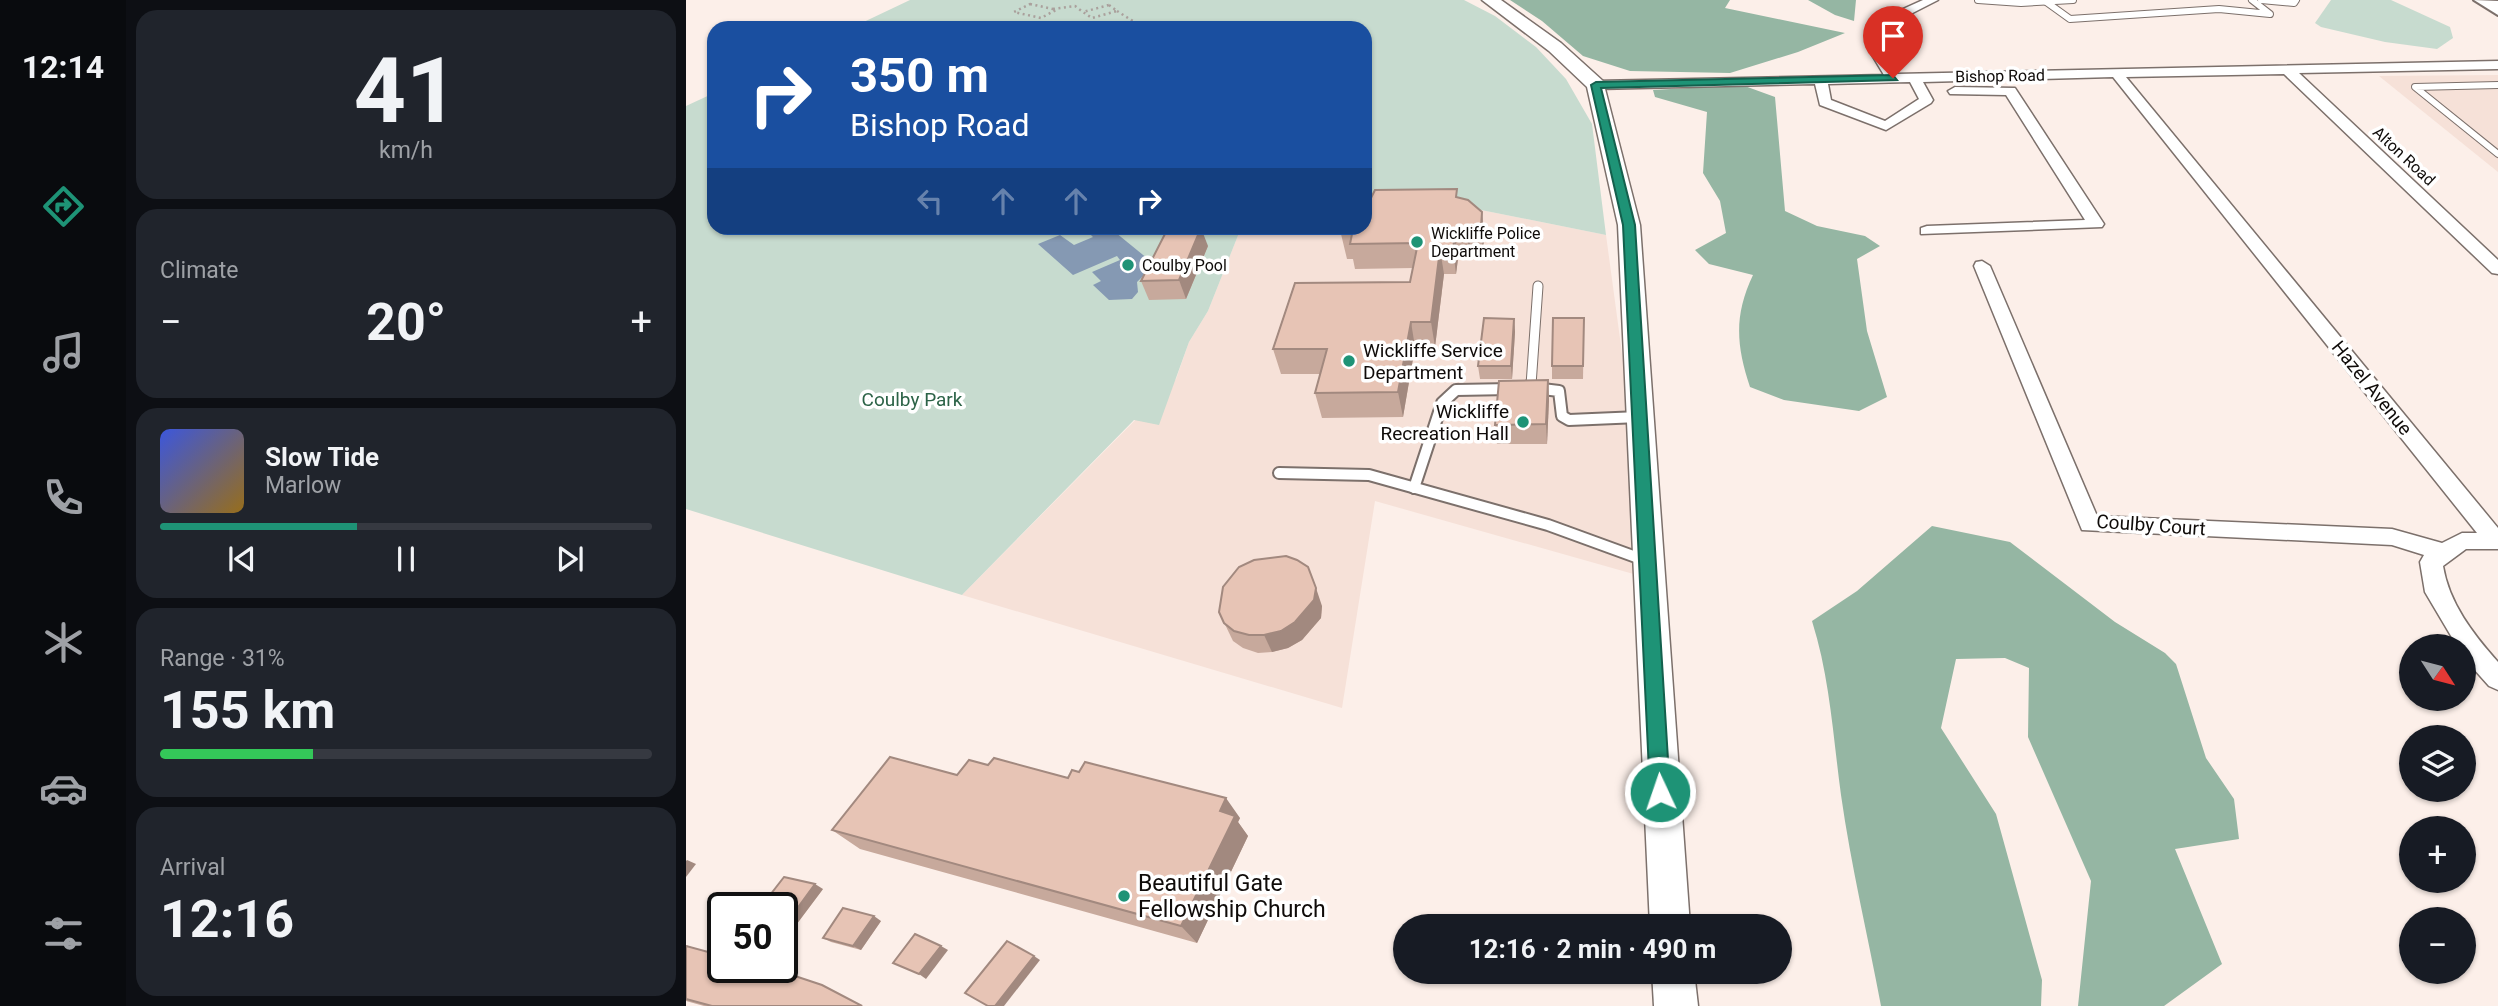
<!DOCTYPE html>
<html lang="en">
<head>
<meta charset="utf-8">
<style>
	body { margin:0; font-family:Roboto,sans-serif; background:#20242c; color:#f1f3f6; height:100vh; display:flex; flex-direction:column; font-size:26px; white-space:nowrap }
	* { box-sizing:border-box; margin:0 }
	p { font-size:23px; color:#9ea1a6 }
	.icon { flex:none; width:38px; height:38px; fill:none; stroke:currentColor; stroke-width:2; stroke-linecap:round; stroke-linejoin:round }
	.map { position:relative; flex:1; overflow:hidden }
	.details { display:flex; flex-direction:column; gap:10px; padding:10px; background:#0d0f14; width:560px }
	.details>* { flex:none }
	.top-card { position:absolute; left:21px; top:21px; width:665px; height:214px; border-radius:21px; box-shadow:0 2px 5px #0004; background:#1a4fa0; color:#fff; overflow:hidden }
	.needle { width:46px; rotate:126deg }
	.buttons { position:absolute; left:1713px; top:634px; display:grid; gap:14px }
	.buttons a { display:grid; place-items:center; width:77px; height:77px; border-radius:50%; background:#171b24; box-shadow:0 2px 5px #0004; font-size:35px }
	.speed { position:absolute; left:21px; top:892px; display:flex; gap:14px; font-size:35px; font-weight:700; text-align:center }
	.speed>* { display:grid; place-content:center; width:91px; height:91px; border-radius:50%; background:#171b24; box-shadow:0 2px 5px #0004; line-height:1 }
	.speed .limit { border:4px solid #111; border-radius:10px; background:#fff; color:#111 }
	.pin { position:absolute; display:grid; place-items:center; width:60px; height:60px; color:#fff; margin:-72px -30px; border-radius:50% 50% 50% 0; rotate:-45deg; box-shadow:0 0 7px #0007 }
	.pin .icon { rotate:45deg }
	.me { position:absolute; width:77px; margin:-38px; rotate:357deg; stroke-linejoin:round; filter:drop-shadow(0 0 5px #0008) }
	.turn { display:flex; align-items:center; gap:24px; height:147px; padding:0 28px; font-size:32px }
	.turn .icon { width:91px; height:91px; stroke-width:2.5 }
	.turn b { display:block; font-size:49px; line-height:60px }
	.lanes { display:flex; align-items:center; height:66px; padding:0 28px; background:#0003; justify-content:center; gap:35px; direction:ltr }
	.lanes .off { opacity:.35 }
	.big { font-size:52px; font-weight:700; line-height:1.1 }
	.details .tile { flex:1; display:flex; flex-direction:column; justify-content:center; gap:10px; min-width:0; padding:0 24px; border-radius:21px; background:#20242c }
	.details .dial { align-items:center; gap:0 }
	.dial b { font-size:91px; line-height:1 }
	.song { display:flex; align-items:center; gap:21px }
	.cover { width:84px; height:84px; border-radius:10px; background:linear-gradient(135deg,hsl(230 70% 55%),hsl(40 70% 35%)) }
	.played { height:7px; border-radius:4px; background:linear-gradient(90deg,#1e9376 40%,#363941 40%) }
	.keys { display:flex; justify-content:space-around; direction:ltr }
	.heat { display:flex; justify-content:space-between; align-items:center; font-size:38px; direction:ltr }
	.charge { height:10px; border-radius:5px; background:linear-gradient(90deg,#34c759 31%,#363941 0) }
	.trip { position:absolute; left:707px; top:914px; width:399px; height:70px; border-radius:35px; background:#171b24; box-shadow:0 2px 5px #0004; font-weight:700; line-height:70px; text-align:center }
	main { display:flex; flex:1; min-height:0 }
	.tab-bar { display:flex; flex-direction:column; width:126px; justify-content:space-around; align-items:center; background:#090b0e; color:#9ea1a6 }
	.tab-bar .icon { width:49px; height:49px }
	.tab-bar .selected { color:#1e9376 }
	.tab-bar b { font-size:32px; color:#f1f3f6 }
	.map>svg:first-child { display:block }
	.built { fill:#f6e1d8 }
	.green { fill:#c7dbcf }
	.forest { fill:#95b6a3 }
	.water { fill:#8599b3 }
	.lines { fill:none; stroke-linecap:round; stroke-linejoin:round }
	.service-far2-casing { stroke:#7c706b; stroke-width:8 }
	.service-far1-casing { stroke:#7c706b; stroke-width:11 }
	.service-casing { stroke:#7c706b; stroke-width:14 }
	.minor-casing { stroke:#7c706b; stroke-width:3 }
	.secondary-casing { stroke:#7c706b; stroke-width:3 }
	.primary-casing { stroke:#7c706b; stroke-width:4 }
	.path { stroke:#aaa09c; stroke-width:2.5; stroke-dasharray:2 3.5; stroke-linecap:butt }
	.service-far2 { stroke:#fff; stroke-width:6 }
	.service-far1 { stroke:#fff; stroke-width:9 }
	.service { stroke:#fff; stroke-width:10 }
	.minor { fill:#fff; fill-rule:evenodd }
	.secondary { fill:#fff; fill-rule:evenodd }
	.primary { fill:#fff; fill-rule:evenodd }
	.wall { fill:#c7a99c }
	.shaded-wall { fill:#a2897f }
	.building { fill:#e7c4b5; stroke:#a2897f; stroke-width:2 }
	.route { fill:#1e9376; stroke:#14604d; stroke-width:2 }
	.poi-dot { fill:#1e9376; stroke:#fff; stroke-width:2.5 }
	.labels { text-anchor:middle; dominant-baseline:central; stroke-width:7; stroke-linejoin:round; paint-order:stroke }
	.far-street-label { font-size:16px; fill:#0f0b09; stroke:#fff }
	.far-poi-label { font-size:16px; fill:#0f0b09; stroke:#fff; text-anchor:start }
	.poi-label { font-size:19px; fill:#0f0b09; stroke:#fff; text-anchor:start }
	.street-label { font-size:19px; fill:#0f0b09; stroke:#fff }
	.park-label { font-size:19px; fill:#2c6347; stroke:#fff }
	.near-poi-label { font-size:23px; fill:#0f0b09; stroke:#fff; text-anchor:start }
</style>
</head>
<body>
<main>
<nav class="tab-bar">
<b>12:14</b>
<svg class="icon selected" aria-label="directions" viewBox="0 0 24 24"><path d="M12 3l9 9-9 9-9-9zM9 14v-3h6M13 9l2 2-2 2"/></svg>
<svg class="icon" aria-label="music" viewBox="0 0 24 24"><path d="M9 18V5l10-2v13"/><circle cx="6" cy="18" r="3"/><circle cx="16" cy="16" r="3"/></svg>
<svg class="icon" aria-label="phone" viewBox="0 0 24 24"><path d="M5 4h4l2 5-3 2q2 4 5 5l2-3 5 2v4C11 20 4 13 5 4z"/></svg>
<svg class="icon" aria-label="climate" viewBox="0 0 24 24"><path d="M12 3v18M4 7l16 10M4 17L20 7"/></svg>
<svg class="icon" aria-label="car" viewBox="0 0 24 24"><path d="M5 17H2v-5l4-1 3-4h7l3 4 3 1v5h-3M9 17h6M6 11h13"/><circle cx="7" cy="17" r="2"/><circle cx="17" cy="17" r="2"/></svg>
<svg class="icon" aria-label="filters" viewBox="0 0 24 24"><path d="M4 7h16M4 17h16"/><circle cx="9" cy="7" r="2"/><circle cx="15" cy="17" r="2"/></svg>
</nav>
<section class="details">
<div class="tile dial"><b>41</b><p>km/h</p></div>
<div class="tile"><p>Climate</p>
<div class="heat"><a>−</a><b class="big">20°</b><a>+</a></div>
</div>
<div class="tile">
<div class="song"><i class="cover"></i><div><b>Slow Tide</b><p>Marlow</p></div></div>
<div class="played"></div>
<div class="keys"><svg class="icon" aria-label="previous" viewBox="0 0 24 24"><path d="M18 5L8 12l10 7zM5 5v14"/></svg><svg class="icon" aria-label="pause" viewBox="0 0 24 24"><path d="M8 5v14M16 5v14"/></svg><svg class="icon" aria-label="next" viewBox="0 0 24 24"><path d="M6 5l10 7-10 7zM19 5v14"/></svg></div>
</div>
<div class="tile"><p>Range · 31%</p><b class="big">155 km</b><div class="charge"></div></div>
<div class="tile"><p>Arrival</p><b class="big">12:16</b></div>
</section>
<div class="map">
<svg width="1812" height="1006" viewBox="0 0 1812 1006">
	<rect width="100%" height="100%" fill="#fcefe9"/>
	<!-- built -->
	<g class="built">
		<polygon points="1812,75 1812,172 1693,76"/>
		<polygon points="679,198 780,207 920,235 943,405 951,575 689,501 656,708 276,595 490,379 503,342 522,311 555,228 679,228"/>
	</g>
	<!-- green -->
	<g class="green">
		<polygon points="224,0 778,0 809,16 850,47 880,79 906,124 920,235 780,207 679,198 679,28 165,28"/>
		<polygon points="1645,0 1705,0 1764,27 1767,38 1751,49 1699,42 1635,27 1629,23"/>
		<polygon points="28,93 28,228 555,228 522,311 503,342 473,425 448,420 276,595 0,509 0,106"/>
	</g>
	<!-- forest -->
	<g class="forest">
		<polygon points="824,0 1044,0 1039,8 1159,33 1112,52 1044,73 944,71 897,56 856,21"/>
		<polygon points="1122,0 1170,0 1168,21 1149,15"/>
		<path d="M1056 85 1089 97 1099 211 1131 226 1179 236 1194 246 1171 259 1181 331 1201 397 1173 411 1098 400 1064 387C1050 345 1048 315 1067 275L1023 264 1009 250 1040 233 1034 201 1017 173 1021 112 969 97 967 90Z"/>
		<path d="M1246 526 1324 542 1429 622 1479 653 1490 664 1520 758 1548 799 1553 839 1489 849 1536 964 1478 1006H1392L1405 881 1342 737 1343 668 1319 658 1270 659 1255 728 1310 814 1356 980 1355 1006H1195C1182 936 1165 866 1155 795 1147 736 1144 678 1126 621L1171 591Z"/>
	</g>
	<!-- water -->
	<polygon class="water" points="405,228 424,228 462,259 463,270 451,282 452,292 446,299 423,300 407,285 415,281 406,272 434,260 431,256 387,275 352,244 374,235 388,245 407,237 400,230"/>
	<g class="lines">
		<defs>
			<g id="service-far2">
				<polyline points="1292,0 1335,3 1387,0"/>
				<polyline points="1575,0 1608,3 1610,0"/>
				<polyline points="1359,1 1384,19 1533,9 1584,14 1566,0"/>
				<polyline points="1812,85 1729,87 1812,154"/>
			</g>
			<polyline id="service-far1" points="845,385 852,286"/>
			<g id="service">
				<polyline points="845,388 845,384"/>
				<polyline points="848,388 873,391 876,416 883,420 953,417"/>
				<polyline points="593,473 683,475 862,525 958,560"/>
				<polyline points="728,488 756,403 770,390 825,389"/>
			</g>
			<g id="minor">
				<path d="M1237 0H1252L1205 24 1196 36 1198 55 1211 74 1812 61V69L1613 73 1812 260V274L1806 273 1598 74 1440 77 1812 528V549H1780L1757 566C1763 603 1787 634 1812 662V690L1803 686 1778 658V646H1771L1739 592 1734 562 1738 555 1706 545 1396 530 1288 266 1290 262 1296 261 1304 266 1411 516 1706 529 1756 543 1776 533H1791L1427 77 1237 82 1247 100 1245 103 1200 130 1134 105 1129 84 910 89 903 85 910 81 1198 75 1186 55 1184 36 1197 18ZM1224 82 1233 99 1199 121 1145 100 1142 84Z"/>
				<polygon points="1269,87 1329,88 1418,224 1416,227 1235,234 1235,228 1241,226 1399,220 1320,95 1264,94 1262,91"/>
			</g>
			<g id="secondary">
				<polygon points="796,0 815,0 875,43 917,81 954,225 1004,926 964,926 932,225 901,87 863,51"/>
				<polygon points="966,971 1008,971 1012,1006 968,1006"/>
			</g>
			<polygon id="primary" points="1788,0 1812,1 1812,15"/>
		</defs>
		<!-- service-far2 casing -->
		<use href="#service-far2" class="service-far2-casing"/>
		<!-- service-far1 casing -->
		<use href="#service-far1" class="service-far1-casing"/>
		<!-- service casing -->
		<use href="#service" class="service-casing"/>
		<!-- minor casing -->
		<use href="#minor" class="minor-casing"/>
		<!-- secondary casing -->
		<use href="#secondary" class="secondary-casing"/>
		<!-- primary casing -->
		<use href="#primary" class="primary-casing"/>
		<!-- path -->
		<g class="path">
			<polygon points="344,4 367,9 370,10 355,18 328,12"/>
			<polygon points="423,5 431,11 406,18 397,12"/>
			<polyline points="367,9 389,6 397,12"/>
			<polyline points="431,11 450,23 467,28"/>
		</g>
		<!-- service-far2 -->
		<use href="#service-far2" class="service-far2"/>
		<!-- service-far1 -->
		<use href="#service-far1" class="service-far1"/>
		<!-- service -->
		<use href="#service" class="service"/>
		<!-- minor -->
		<use href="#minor" class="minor"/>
		<!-- secondary -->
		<use href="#secondary" class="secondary"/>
		<!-- primary -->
		<use href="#primary" class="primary"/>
	</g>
	<!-- wall -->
	<g class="wall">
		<polygon points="772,198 796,212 798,237 797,252 785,252 784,259 772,259 770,274 758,274 749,347 729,347 717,417 636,418 629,393 634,374 595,374 587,349 724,282 727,268 669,269 667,259 661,259 655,234"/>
		<polygon points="522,246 500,299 463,300 455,281 465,262"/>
		<polygon points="898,318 897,379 866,379 866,366"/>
		<polygon points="828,319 829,332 826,379 794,379 792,366"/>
		<polygon points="862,380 863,400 861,444 811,444 809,425"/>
		<polygon points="636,606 635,618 616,640 602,648 586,652 572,653 557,648 547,641 533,612"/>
		<polygon points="302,765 382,778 554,818 552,822 562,836 511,943 174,849 146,830 271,775"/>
		<polygon points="137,889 110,925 96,922 96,908"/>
		<polygon points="195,921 175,950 145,942 137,938"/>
		<polygon points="0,945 5,947 177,1006 18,1006 0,1001"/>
	</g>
	<!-- shaded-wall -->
	<g class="shaded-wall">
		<polygon points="796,212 798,237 797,252 795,227"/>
		<polygon points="515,228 522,246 500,299 493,280"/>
		<polygon points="782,228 785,252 784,259 781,234"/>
		<polygon points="769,234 772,259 770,274 767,249"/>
		<polygon points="754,249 758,274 749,347 745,322"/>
		<polygon points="828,319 829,332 826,379 825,366"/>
		<polygon points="725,322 729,347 717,417 712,392"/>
		<polygon points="862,380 863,400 861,444 860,424"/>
		<polygon points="630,588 636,606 635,618 616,640 602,648 586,652 578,635"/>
		<polygon points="540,798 554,818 552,822 562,836 511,943 495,926 534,811"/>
		<polygon points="1,860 10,864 0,877 0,861"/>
		<polygon points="129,884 137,889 110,925 102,921"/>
		<polygon points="188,916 195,921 175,950 167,946"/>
		<polygon points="255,946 262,950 240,979 233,974"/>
		<polygon points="348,956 354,960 318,1006 309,1006"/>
	</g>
	<!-- building -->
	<g class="building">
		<polygon points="771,189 770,197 782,200 796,212 795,227 782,228 781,234 769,234 767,249 754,249 745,322 725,322 712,392 629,393 641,349 587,349 609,283 724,282 732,243 664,244 666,234 655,234 657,228 679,228 679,204 682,204 689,190"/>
		<polygon points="482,228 515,228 493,280 455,281"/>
		<polygon points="798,318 828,319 825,366 792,366"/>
		<polygon points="867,318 898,318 897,366 866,366"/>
		<polygon points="862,380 860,424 809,425 813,381"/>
		<polygon points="600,556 611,560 622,567 630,588 628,600 609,622 595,631 578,635 563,635 548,631 538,623 533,612 537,587 553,567 568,560"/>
		<polygon points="204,757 271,775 283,760 302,765 308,758 382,778 386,770 393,772 399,762 540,798 534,811 549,816 495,926 146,830"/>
		<polygon points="98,877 129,884 102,921 96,919 96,908 74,908"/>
		<polygon points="157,908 188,916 167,946 137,938"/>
		<polygon points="229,934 255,946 233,974 207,963"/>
		<polygon points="321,941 348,956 309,1006 302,1006 279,993"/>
		<polygon points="0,946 37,956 37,968 85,968 136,985 176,1006 26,1006 0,999"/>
	</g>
	<!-- route -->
	<polygon class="route" points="1207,75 1211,80 915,88 949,225 984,792 981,799 974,802 967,799 964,792 937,225 905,85 910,82"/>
	<!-- markers -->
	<g class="poi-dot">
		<circle cx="731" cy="242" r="7"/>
		<circle cx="442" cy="265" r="7"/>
		<circle cx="663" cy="361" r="7"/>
		<circle cx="837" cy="422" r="7"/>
		<circle cx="438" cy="896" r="7"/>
	</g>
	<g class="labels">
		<!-- far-street labels -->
		<g class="far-street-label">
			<text transform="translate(1314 76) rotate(-1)">Bishop Road</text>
			<text transform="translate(1718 156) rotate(43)">Alton Road</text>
		</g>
		<!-- far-poi labels -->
		<g class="far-poi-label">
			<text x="745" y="233">Wickliffe Police<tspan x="745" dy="18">Department</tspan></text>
			<text x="456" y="265">Coulby Pool</text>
		</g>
		<!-- poi labels -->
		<g class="poi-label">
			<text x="677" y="350">Wickliffe Service<tspan x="677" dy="22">Department</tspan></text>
			<text x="823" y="411" text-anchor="end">Wickliffe<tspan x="823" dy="22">Recreation Hall</tspan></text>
		</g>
		<!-- street labels -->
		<g class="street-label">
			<text transform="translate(1686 388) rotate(51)">Hazel Avenue</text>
			<text transform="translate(1465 525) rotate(4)">Coulby Court</text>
		</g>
		<!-- park labels -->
		<g class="park-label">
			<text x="226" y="399">Coulby Park</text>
		</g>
		<!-- near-poi labels -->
		<g class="near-poi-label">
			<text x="452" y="883">Beautiful Gate<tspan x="452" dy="26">Fellowship Church</tspan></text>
		</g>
	</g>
</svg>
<div class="buttons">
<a><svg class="needle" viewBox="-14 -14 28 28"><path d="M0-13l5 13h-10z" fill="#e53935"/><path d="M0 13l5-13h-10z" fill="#9ea1a6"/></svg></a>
<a><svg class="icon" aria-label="layers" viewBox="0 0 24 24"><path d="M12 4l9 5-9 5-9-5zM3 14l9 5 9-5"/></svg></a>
<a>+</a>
<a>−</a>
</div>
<div class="speed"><div class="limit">50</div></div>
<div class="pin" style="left:1207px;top:78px;background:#d93025"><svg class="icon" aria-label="arrive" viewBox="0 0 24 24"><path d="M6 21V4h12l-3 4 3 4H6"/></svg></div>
<svg class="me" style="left:974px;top:792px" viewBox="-20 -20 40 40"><circle r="17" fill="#1e9376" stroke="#fff" stroke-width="3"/><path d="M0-11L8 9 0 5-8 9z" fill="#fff"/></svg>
<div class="trip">12:16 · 2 min · 490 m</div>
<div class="top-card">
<div class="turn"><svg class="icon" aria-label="right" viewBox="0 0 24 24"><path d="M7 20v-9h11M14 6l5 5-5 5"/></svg><div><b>350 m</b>Bishop Road</div></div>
<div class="lanes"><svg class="icon off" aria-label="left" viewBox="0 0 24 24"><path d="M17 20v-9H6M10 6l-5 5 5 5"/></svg><svg class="icon off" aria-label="ahead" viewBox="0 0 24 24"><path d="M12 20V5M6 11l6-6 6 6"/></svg><svg class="icon off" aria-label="ahead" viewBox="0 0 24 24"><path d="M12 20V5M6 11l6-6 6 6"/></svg><svg class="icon" aria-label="right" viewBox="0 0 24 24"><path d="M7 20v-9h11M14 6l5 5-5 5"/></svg></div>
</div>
</div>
</main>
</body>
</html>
